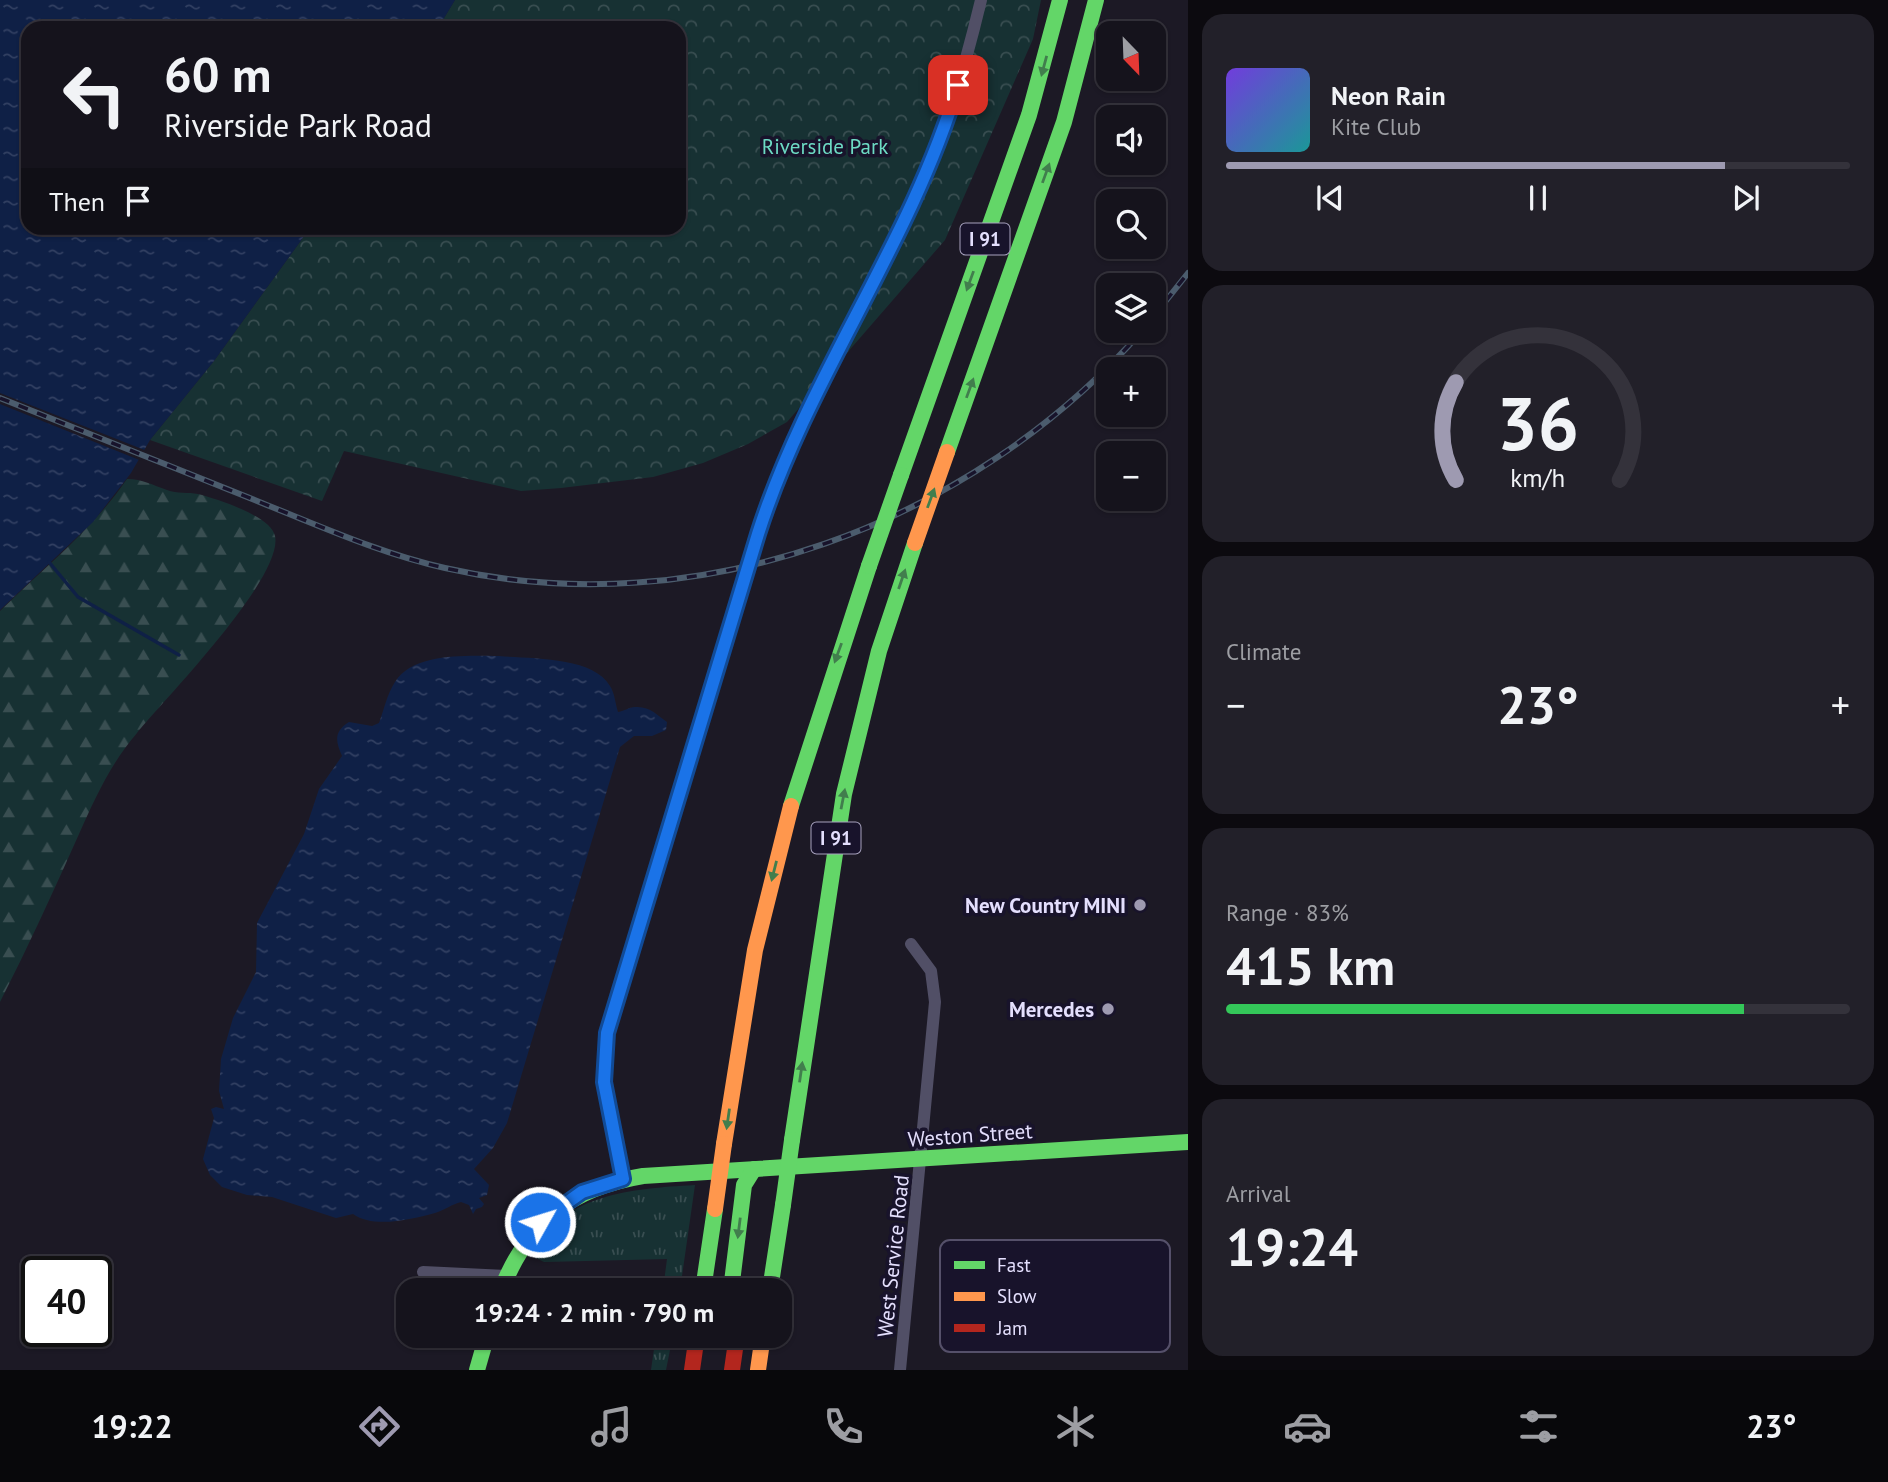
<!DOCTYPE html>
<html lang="en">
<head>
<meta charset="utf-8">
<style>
	body { margin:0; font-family:"PT Sans",sans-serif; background:#222029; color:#f1f3f6; height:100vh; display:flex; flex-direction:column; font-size:26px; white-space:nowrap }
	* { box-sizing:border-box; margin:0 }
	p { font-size:23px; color:#9d9ea3 }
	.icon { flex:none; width:38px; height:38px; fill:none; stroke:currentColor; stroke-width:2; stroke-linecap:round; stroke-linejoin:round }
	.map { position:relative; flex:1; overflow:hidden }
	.side { display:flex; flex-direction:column; gap:14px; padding:14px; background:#0c0a0f; width:700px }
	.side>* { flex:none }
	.top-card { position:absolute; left:21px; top:21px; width:665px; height:214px; border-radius:21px; box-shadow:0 2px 5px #0004,0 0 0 2px #34323b; background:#15131c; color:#f1f3f6; overflow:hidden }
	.needle { width:46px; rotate:157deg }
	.controls { position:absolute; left:1096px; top:21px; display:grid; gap:14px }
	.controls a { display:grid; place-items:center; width:70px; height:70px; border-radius:14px; background:#15131c; box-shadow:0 2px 5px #0004,0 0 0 2px #34323b; font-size:35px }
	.speed { position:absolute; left:21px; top:1256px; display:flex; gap:14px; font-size:35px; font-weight:700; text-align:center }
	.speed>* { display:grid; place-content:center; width:91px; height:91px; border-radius:50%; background:#15131c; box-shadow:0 2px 5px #0004,0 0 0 2px #34323b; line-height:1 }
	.speed .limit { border:4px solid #111; border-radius:10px; background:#fff; color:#111 }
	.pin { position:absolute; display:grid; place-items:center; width:60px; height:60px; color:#fff; margin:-30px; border-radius:14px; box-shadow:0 4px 10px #0006 }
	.me { position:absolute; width:77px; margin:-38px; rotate:51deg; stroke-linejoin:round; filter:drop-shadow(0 0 5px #0008) }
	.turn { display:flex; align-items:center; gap:24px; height:147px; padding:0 28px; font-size:32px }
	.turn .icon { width:91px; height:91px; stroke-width:2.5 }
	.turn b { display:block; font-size:49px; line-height:60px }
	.then { display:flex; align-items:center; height:66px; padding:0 28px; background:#0003; gap:14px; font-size:26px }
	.big { font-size:52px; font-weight:600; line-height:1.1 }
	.side .tile { flex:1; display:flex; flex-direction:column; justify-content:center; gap:10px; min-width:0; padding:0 24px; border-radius:21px; background:#222029 }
	.side .dial { align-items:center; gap:0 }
	.dial svg { height:182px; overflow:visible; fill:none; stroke:#34323b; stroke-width:7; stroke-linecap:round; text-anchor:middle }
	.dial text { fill:#f1f3f6; stroke:none }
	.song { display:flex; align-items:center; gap:21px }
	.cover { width:84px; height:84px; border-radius:10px; background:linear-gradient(135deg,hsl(260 70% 55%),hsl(180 70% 35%)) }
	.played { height:7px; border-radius:4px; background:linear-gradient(90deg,#9e9ab1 80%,#34323b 80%) }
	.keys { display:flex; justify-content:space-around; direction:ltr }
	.heat { display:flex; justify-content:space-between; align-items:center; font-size:38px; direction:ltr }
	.charge { height:10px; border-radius:5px; background:linear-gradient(90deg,#34c759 83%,#34323b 0) }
	.trip { position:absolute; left:396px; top:1278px; width:396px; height:70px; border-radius:21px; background:#15131c; box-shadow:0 2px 5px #0004,0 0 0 2px #34323b; font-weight:600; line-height:70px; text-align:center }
	.menu { display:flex; height:112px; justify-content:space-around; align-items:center; background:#08080b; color:#9d9ea3 }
	.menu .icon { width:49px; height:49px }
	.menu .selected { color:#9e9ab1 }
	.menu b { font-size:32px; color:#f1f3f6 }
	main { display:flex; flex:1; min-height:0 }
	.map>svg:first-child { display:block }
	.grass { fill:url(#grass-tufts) }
	.forest { fill:url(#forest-firs) }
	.park { fill:url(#park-crowns) }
	.water { fill:url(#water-ripples) }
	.pier { fill:#1c1925 }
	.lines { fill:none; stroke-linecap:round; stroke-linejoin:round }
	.stream { stroke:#0f2046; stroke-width:3.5 }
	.street { stroke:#514f66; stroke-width:12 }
	.fast { stroke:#63d668; stroke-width:16 }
	.slow { stroke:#ff974d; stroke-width:16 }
	.jam { stroke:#b3261e; stroke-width:16 }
	.rail-casing { stroke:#4b5c6d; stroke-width:6 }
	.rail { stroke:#18132b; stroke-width:3.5; stroke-dasharray:10; stroke-linecap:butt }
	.street-bridge { stroke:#514f66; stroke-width:12 }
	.fast-bridge { stroke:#63d668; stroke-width:16 }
	.slow-bridge { stroke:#ff974d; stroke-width:16 }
	.oneway { fill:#417e4d }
	.route-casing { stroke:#114b97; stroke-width:18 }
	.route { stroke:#1a73e8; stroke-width:12 }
	.poi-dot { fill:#9e9ab1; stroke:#18132b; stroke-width:2.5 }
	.labels { text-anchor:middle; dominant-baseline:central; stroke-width:7; stroke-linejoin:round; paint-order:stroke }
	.shield { fill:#18132b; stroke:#a7a2be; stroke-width:2 }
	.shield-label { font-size:19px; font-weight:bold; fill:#e4dffd }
	.park-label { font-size:21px; fill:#6ddbc4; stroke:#18132b }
	.poi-label { font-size:21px; font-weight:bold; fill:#e4dffd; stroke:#18132b; text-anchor:end }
	.street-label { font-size:21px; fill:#e4dffd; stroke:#18132b }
	.key { fill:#18132b; stroke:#55506a; stroke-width:2 }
	.key-label { font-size:19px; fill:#e4dffd }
</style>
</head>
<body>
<main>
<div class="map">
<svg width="1188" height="1370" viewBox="0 0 1188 1370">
	<defs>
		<pattern id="grass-tufts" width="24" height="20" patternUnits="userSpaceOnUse" patternTransform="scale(1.75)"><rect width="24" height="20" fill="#173133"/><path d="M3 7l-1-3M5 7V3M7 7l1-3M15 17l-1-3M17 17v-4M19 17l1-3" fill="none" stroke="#394e51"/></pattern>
		<pattern id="forest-firs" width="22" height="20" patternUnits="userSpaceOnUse" patternTransform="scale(1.75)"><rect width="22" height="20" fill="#173133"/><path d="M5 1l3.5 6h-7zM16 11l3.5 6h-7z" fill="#394e51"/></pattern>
		<pattern id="park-crowns" width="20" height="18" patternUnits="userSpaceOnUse" patternTransform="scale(1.75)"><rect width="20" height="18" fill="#173133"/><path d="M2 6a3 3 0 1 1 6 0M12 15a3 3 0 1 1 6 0" fill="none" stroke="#394e51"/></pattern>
		<pattern id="water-ripples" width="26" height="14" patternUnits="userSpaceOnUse" patternTransform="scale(1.75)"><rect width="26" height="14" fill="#0f2046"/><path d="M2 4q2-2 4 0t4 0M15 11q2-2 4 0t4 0" fill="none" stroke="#324062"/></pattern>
	</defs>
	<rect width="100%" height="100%" fill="#1c1925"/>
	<!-- grass -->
	<g class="grass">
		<path d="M695 1185 680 1290H663L667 1259 544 1262 528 1254C567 1193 630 1189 695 1185Z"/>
		<polygon points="656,1335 673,1335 666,1370 651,1370"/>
	</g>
	<!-- forest -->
	<path class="forest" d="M127 479C143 479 152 485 167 490 177 494 188 492 198 494 217 499 271 516 275 536 284 577 165 699 137 733 111 763 95 798 79 834 54 890 28 947 0 1002V611C44 568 92 530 127 479Z"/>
	<!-- park -->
	<polygon class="park" points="455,0 1041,0 1033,39 945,240 787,422 748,444 703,463 653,477 561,488 521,491 344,451 322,501 150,440 214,361 310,228 679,228 679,28 438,28"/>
	<!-- water -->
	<g class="water">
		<polygon points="0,0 455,0 438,28 28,28 28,228 310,228 214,361 150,440 131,473 93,522 0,610"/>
		<path d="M499 656C530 659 593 656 610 686 615 694 615 703 618 712 625 711 629 707 635 707 650 706 657 715 667 722L666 730 652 736H634L620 747 507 1123 493 1148 474 1169 489 1185 487 1195 479 1198 484 1204 482 1207 476 1209 473 1214 469 1205 461 1202C452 1204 445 1210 435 1213 412 1219 374 1229 353 1214L336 1218 272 1197 247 1195 222 1187 210 1175 203 1159 214 1118 211 1109 216 1107 224 1109 219 1091 221 1059 233 1018 256 972 257 923 304 834 319 789 342 756C336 742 333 732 349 722L372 726 379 723C384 710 387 694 395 682 414 652 468 656 499 656Z"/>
	</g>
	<!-- pier -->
	<polygon class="pier" points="0,393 147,451 142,461 0,404"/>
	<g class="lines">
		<!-- stream -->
		<polyline class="stream" points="49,562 78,597 179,655"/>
		<!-- street -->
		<g class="street">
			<path d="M758 534C795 415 864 309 917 197 946 134 965 67 981 0"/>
			<polyline points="623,1179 604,1082 607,1033 740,592"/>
			<polyline points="423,1272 506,1276"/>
			<polyline points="900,1370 935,1002 931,971 911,944"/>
		</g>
		<!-- fast -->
		<g class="fast">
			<polyline points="947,452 1064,122 1096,0"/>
			<polyline points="901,475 1029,115 1060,0"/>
			<polyline points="791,806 869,566"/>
			<polyline points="792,1140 844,794 879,651 915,543"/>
			<path d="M501 1290C529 1221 570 1188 643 1176L1188 1142"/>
			<polyline points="703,1290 715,1209"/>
			<polyline points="731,1290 744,1185 754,1169"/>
			<polyline points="770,1290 783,1205"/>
			<polyline points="477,1370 487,1335"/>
		</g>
		<!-- slow -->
		<g class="slow">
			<polyline points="724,1144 755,950 791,806"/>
			<polyline points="758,1370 763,1335"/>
		</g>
		<!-- jam -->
		<g class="jam">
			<polyline points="692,1370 697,1335"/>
			<polyline points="732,1370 737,1335"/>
		</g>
		<defs>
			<g id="rail">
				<polyline points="1153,317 1188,273"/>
				<path d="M0 398C87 433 175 468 262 503 322 527 382 554 445 568 699 626 972 524 1142 331"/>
			</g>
		</defs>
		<!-- rail casing -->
		<use href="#rail" class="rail-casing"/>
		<!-- rail -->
		<use href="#rail" class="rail"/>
		<!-- street-bridge -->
		<polyline class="street-bridge" points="740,592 758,534"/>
		<!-- fast-bridge -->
		<g class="fast-bridge">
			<polyline points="869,566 901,475"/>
			<polyline points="783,1205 792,1140"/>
		</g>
		<!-- slow-bridge -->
		<g class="slow-bridge">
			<polyline points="915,543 947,452"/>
			<polyline points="715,1209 724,1144"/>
		</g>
	</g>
	<!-- one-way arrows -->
	<defs><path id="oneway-solid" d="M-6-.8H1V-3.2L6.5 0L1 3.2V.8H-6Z" transform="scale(1.75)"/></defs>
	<g class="oneway">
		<use href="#oneway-solid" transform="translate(1044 66) rotate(105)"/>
		<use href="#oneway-solid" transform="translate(1046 173) rotate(-70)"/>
		<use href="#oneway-solid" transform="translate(970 281) rotate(110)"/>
		<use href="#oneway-solid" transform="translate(970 388) rotate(-70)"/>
		<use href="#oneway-solid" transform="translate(931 498) rotate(-70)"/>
		<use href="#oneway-solid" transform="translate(902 579) rotate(-71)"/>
		<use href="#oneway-solid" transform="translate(838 653) rotate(110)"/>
		<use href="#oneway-solid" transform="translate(843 799) rotate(-79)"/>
		<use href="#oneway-solid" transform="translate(774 871) rotate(104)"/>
		<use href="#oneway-solid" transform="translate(801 1072) rotate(-82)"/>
		<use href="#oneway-solid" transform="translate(728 1119) rotate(98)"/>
		<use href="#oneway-solid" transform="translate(739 1228) rotate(97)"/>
	</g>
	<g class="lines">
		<defs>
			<path id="route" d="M540 1222 582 1192 623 1179 604 1082 607 1033 758 534C808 377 911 243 958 85"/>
		</defs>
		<!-- route casing -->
		<use href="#route" class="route-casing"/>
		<!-- route -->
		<use href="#route" class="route"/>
	</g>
	<!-- markers -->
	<g class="poi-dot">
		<circle cx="1140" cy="905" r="7"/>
		<circle cx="1108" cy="1009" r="7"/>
	</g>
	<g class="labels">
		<!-- shield labels -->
		<g class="shield">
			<rect x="960.5" y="223.5" width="49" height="31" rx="5"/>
			<rect x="811.5" y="822.5" width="49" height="31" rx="5"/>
		</g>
		<g class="shield-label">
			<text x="985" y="239">I 91</text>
			<text x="836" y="838">I 91</text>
		</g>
		<!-- park labels -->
		<g class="park-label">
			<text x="825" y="146">Riverside Park</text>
		</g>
		<!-- poi labels -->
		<g class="poi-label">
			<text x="1126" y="905">New Country MINI</text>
			<text x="1094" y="1009">Mercedes</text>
		</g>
		<!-- street labels -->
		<g class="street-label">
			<text transform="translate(970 1135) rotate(-4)">Weston Street</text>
			<text transform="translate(893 1256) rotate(-84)">West Service Road</text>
		</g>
	</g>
	<!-- legend -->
	<rect x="940" y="1240" width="230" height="112" rx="10" class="key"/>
	<rect x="954" y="1261" width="31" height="8" fill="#63d668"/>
	<rect x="954" y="1292" width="31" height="9" fill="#ff974d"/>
	<rect x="954" y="1324" width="31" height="8" fill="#b3261e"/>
	<g class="key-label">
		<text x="997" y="1272">Fast</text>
		<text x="997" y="1303">Slow</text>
		<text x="997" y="1335">Jam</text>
	</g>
</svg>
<div class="controls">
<a><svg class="needle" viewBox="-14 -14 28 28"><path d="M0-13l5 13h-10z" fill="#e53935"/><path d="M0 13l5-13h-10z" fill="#9d9ea3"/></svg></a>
<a><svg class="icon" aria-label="sound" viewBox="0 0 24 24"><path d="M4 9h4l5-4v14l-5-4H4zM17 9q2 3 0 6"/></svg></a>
<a><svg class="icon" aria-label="search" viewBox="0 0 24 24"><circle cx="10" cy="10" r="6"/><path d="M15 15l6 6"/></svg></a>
<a><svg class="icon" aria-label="layers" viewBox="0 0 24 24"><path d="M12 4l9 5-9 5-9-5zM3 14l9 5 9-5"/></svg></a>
<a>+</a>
<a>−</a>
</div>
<div class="speed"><div class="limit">40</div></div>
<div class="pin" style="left:958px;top:85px;background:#d93025"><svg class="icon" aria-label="arrive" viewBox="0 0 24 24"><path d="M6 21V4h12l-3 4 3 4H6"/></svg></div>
<svg class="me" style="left:540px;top:1222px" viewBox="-20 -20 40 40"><circle r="17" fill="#1a73e8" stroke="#fff" stroke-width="3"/><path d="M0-11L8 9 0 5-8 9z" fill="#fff"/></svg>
<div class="trip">19:24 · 2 min · 790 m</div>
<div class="top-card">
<div class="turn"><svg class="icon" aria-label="left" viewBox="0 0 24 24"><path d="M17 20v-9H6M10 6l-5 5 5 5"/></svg><div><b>60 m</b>Riverside Park Road</div></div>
<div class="then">Then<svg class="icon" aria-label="arrive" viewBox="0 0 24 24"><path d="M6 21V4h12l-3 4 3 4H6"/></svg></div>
</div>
</div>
<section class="side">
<div class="tile">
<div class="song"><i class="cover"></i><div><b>Neon Rain</b><p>Kite Club</p></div></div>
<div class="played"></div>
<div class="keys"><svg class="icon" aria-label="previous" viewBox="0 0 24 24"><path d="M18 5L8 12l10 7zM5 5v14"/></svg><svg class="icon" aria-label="pause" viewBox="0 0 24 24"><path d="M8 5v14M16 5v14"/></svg><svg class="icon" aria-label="next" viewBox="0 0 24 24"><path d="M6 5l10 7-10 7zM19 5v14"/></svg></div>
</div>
<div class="tile dial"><svg viewBox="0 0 100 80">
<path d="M14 69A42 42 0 1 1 86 69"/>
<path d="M14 69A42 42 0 0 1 14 26" stroke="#9e9ab1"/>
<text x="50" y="56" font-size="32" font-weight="700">36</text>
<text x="50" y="72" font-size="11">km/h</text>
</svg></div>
<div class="tile"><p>Climate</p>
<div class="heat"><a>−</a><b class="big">23°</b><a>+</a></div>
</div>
<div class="tile"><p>Range · 83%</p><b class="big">415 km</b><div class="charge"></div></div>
<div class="tile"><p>Arrival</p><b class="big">19:24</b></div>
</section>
</main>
<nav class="menu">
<b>19:22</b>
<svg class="icon selected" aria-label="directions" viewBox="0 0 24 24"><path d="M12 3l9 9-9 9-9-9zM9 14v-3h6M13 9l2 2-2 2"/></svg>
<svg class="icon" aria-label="music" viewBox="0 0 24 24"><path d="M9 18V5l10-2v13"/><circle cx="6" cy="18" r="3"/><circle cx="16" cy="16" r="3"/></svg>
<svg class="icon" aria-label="phone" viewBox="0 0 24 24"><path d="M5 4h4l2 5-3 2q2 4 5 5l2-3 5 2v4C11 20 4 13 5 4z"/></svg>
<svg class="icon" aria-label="climate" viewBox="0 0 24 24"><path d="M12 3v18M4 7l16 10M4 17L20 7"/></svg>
<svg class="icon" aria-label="car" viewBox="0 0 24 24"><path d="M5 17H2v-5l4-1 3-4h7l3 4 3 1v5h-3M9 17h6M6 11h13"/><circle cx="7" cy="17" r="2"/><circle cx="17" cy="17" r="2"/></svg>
<svg class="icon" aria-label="filters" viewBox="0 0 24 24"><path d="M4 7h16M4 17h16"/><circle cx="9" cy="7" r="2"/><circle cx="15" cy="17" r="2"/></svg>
<b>23°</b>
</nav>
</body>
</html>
